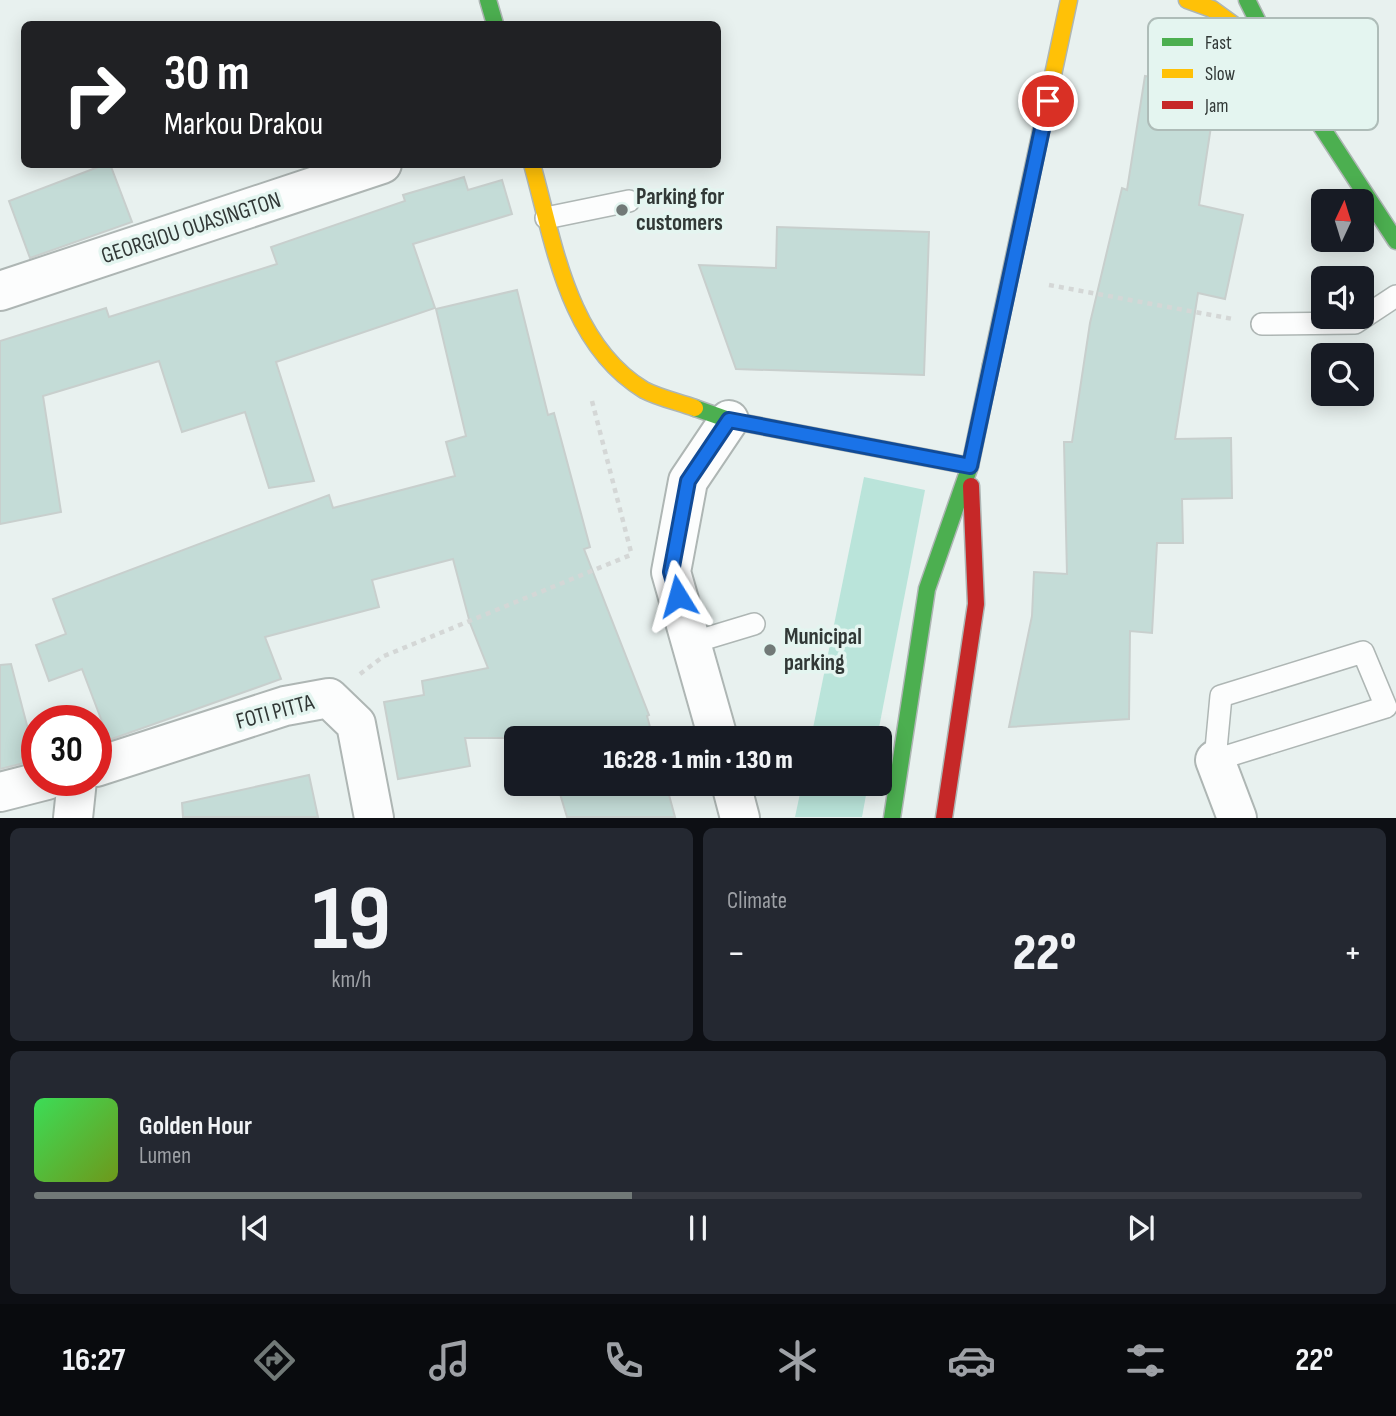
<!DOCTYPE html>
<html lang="en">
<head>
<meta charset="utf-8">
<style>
	body { margin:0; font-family:"Sofia Sans Condensed",sans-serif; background:#242831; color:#f1f3f6; height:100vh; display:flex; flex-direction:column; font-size:26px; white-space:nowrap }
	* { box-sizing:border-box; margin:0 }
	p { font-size:23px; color:#9ea1a6 }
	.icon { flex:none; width:38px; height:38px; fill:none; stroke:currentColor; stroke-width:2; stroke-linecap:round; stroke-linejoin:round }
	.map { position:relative; height:818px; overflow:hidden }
	.sheet { display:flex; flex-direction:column; gap:10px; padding:10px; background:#0d0f14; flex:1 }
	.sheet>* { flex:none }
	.banner { position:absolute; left:21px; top:21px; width:700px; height:147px; border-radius:10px; box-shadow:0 4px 18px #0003; background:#202124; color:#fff; overflow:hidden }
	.needle { width:46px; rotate:4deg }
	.controls { position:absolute; left:1311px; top:189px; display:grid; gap:14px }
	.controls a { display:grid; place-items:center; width:63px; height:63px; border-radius:10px; background:#171b24; box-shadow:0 4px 18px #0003; font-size:35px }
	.speed { position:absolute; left:21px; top:705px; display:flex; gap:14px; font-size:35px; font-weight:700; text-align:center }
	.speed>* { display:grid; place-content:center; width:91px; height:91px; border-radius:50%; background:#171b24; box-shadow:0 4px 18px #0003; line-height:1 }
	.speed .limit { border:10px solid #d22; background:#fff; color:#111 }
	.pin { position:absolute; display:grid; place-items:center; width:60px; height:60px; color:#fff; margin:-30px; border:4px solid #fff; border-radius:50%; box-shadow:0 2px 7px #0007 }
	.me { position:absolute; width:77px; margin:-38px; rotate:352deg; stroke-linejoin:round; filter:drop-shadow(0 0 5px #0008) }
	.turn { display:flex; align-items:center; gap:24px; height:147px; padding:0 28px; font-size:32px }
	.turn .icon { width:91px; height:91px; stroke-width:2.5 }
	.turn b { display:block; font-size:49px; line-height:60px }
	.big { font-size:52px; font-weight:800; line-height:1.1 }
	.sheet .widget { flex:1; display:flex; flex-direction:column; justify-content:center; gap:10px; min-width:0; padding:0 24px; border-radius:10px; background:#242831 }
	.sheet .dial { align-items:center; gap:0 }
	.dial b { font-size:91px; line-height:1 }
	.song { display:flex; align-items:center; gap:21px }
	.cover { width:84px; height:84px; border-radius:10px; background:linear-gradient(135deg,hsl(130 70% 55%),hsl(80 70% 35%)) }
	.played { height:7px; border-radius:4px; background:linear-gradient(90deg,#717977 45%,#363941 45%) }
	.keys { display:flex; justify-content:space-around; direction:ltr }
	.heat { display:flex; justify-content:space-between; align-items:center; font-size:38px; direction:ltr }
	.sheet .tiles { flex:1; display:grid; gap:10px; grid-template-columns:1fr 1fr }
	.widget:last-child { grid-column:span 2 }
	.trip { position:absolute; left:504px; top:726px; width:388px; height:70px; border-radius:10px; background:#171b24; box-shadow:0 4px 18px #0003; font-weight:800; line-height:70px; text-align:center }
	.menu { display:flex; height:112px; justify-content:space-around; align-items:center; background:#090b0e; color:#9ea1a6 }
	.menu .icon { width:49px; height:49px }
	.menu .current { color:#717977 }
	.menu b { font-size:32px; color:#f1f3f6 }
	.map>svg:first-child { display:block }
	.green { fill:#bae4da }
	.building { fill:#c4dcd7; stroke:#c8cfcd; stroke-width:2 }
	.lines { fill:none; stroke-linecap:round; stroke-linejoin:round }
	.lane-casing { stroke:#aeb6b4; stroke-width:24 }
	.street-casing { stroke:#aeb6b4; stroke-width:42 }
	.fast-casing { stroke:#aeb6b4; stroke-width:19 }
	.slow-casing { stroke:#aeb6b4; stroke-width:19 }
	.jam-casing { stroke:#aeb6b4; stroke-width:19 }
	.path { stroke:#d4d7d6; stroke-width:4.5; stroke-dasharray:5 5; stroke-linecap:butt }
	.lane { stroke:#fcfdfd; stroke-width:21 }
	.street { stroke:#fcfdfd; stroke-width:38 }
	.fast { stroke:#4caf50; stroke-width:16 }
	.slow { stroke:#ffc107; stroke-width:16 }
	.jam { stroke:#c62828; stroke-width:16 }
	.route-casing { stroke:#114b97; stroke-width:18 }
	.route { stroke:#1a73e8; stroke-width:12 }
	.poi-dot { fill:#717977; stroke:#e4f5f0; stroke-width:2.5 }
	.labels { text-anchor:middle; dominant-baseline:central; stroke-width:7; stroke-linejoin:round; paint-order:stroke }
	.poi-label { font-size:23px; font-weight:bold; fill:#313836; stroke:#e4f5f0; text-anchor:start }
	.street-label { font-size:23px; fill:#313836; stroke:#e4f5f0 }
	.key { fill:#e4f5f0; stroke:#aebcb8; stroke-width:2 }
	.key-label { font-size:19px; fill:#313836 }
</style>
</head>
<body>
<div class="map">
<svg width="1396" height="818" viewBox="0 0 1396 818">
	<rect width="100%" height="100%" fill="#e8f1ef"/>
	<!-- green -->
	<g class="green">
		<polygon points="864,477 925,490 877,738 811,738"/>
		<polygon points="802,784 868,784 862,817 795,817"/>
	</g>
	<!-- building -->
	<g class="building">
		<polygon points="1145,76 1217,87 1199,205 1243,215 1225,299 1198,293 1175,439 1231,438 1232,498 1182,499 1183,543 1157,543 1152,633 1130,631 1129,719 1009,727 1032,616 1034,572 1067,574 1064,442 1072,442 1090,323 1122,188 1127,190"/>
		<polygon points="106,164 110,164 132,222 30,258 9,201"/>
		<polygon points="464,177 468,190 502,180 512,214 413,244 435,308 276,362 314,481 269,488 245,412 182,432 159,361 43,396 61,512 0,524 0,341 106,308 109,317 277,264 271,247 405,201 403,195"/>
		<polygon points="777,227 929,232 924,375 736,369 699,265 776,268"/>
		<polygon points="517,290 548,415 554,413 590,547 584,549 649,715 647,716 653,738 465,738 470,766 398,779 384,702 424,695 422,681 488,668 470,623 453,559 372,580 379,607 265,637 281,679 109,740 82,669 49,681 36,645 66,634 53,599 329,495 333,508 455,476 446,442 466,436 436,309"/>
		<polygon points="11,664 36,760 0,769 0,665"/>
		<polygon points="309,775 318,817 183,817 182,803"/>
		<polygon points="557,784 666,784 675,817 567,817"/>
	</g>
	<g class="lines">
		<defs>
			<g id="lane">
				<polyline points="546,218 629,201"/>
				<polyline points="1262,324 1355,323 1396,296"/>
				<polyline points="691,643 754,624"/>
				<polygon points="1363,652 1386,707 1215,760 1221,696"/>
			</g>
			<g id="street">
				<polyline points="0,291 382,164"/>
				<polyline points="718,738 671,572 688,481 729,420"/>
				<polyline points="1215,760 1237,818"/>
				<polyline points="96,767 285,706 329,698 356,724 374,818"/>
				<polyline points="731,784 740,818"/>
				<polyline points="0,792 47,780"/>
				<polyline points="73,818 77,780"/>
			</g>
			<g id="fast">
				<polyline points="488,0 495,24"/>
				<polyline points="1247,0 1274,54 1396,241"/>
				<polyline points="695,408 729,420 970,466"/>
				<polyline points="892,818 927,589 970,466 991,365"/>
			</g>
			<g id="slow">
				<polyline points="1187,0 1212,9 1270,51"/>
				<path d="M532 164C554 243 568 344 644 390 659 398 679 402 695 408"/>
				<polyline points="991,365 1069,0"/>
			</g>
			<polyline id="jam" points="944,818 976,604 971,486"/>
		</defs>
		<!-- lane casing -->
		<use href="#lane" class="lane-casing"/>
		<!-- street casing -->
		<use href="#street" class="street-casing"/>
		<!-- fast casing -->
		<use href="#fast" class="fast-casing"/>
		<!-- slow casing -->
		<use href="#slow" class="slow-casing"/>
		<!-- jam casing -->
		<use href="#jam" class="jam-casing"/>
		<!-- path -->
		<g class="path">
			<polyline points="1049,285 1233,319"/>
			<polyline points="592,401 631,552"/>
			<polyline points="360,674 384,656 633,554"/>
		</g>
		<!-- lane -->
		<use href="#lane" class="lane"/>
		<!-- street -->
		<use href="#street" class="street"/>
		<!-- fast -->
		<use href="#fast" class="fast"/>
		<!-- slow -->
		<use href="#slow" class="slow"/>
		<!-- jam -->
		<use href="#jam" class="jam"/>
	</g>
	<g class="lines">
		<defs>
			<polyline id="route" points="678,596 671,572 688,481 729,420 970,466 1048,101"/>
		</defs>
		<!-- route casing -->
		<use href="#route" class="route-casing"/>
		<!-- route -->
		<use href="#route" class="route"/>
	</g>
	<!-- markers -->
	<g class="poi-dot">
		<circle cx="622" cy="210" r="7"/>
		<circle cx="770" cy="650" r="7"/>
	</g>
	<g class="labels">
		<!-- poi labels -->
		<g class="poi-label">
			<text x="636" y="197">Parking for<tspan x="636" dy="26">customers</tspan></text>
			<text x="784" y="637">Municipal<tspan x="784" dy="26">parking</tspan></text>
		</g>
		<!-- street labels -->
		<g class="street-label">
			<text transform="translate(191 228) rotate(-18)">GEORGIOU OUASINGTON</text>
			<text transform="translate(275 712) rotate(-15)">FOTI PITTA</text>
		</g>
	</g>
	<!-- legend -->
	<rect x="1148" y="18" width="230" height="112" rx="10" class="key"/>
	<rect x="1162" y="38" width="31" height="8" fill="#4caf50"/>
	<rect x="1162" y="69" width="31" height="9" fill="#ffc107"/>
	<rect x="1162" y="101" width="31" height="8" fill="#c62828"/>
	<g class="key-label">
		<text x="1205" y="49">Fast</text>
		<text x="1205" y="80">Slow</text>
		<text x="1205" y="112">Jam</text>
	</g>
</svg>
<div class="controls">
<a><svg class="needle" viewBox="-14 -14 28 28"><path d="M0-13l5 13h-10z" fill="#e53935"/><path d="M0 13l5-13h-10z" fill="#9ea1a6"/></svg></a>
<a><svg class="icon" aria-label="sound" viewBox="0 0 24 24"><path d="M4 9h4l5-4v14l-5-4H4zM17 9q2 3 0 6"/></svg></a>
<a><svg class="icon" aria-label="search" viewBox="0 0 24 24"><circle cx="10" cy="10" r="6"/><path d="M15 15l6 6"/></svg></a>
</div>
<div class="speed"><div class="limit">30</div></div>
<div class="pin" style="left:1048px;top:101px;background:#d93025"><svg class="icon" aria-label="arrive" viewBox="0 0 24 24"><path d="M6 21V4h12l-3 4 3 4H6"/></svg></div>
<svg class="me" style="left:678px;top:596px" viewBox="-20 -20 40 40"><path d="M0-17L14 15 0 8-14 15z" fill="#1a73e8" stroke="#fff" stroke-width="4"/></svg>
<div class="trip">16:28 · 1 min · 130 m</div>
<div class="banner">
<div class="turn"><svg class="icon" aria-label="right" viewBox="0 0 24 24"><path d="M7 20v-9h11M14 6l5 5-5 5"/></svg><div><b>30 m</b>Markou Drakou</div></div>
</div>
</div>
<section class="sheet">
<div class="tiles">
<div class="widget dial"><b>19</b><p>km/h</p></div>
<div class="widget"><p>Climate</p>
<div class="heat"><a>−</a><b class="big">22°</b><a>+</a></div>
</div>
<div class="widget">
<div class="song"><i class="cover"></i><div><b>Golden Hour</b><p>Lumen</p></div></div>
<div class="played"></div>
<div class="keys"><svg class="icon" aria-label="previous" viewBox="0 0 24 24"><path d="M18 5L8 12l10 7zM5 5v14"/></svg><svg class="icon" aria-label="pause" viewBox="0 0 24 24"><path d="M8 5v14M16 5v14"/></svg><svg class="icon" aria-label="next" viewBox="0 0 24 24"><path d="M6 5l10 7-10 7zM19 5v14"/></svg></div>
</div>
</div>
</section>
<nav class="menu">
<b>16:27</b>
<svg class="icon current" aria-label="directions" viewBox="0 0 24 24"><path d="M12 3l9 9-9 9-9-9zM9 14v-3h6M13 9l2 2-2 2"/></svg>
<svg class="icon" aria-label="music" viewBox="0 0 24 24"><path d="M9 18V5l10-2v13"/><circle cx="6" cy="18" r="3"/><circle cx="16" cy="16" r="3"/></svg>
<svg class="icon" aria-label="phone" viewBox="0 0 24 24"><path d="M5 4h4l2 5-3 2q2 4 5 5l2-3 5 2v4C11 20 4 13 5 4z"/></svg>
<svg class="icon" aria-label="climate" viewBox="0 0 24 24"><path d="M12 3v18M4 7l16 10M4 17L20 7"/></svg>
<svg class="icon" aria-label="car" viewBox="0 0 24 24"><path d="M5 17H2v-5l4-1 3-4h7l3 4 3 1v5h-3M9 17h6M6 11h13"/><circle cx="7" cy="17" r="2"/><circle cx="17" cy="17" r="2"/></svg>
<svg class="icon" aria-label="filters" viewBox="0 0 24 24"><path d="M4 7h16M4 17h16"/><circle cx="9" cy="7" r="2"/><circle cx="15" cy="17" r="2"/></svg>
<b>22°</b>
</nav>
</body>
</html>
